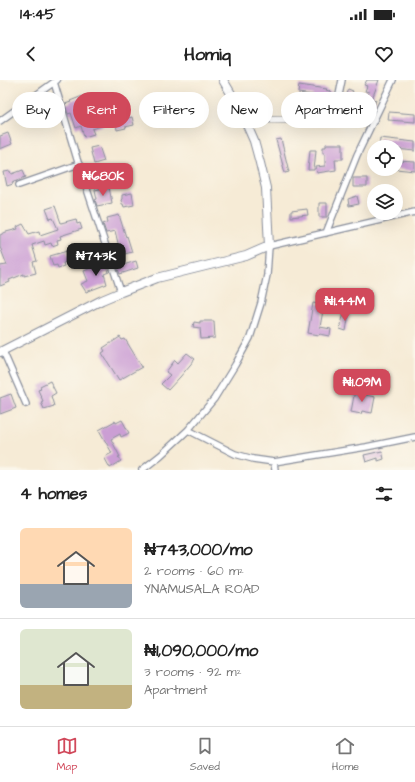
<!DOCTYPE html>
<meta charset="utf-8">
<style>
:root{--surface:#fff;--page:#f6f6f6;--text:#222;--muted:#767676;--line:#e0e0e0;--accent:#d1495b}
body{margin:0;font-family:"Architects Daughter",sans-serif;background:var(--page);color:var(--text);height:100vh;display:flex;flex-direction:column;font-size:15px;white-space:nowrap}
*{box-sizing:border-box;margin:0}
p{font-size:13px;color:var(--muted)}
.icon{flex:none;width:22px;height:22px;fill:none;stroke:currentColor;stroke-width:2;stroke-linecap:round;stroke-linejoin:round}
.map{position:relative;height:390px;overflow:hidden}
.panel{display:flex;flex-direction:column;background:var(--surface);flex:1}
.panel>*{flex:none}
.top-card{position:absolute;left:12px;top:12px;width:391px;height:36px;display:flex;gap:8px}
.controls{position:absolute;left:367px;top:60px;display:grid;gap:8px}
.controls a{display:grid;place-items:center;width:36px;height:36px;border-radius:50%;background:var(--surface);box-shadow:0 4px 16px #0002;font-size:20px}
.price{position:absolute;translate:-50% -34px;padding:0 9px;border-radius:8px;background:var(--accent);color:#fff;font-size:13px;line-height:26px;filter:drop-shadow(0 1px 2px #0008)}
.price::after{content:'';position:absolute;left:50%;top:24px;width:12px;height:9px;margin-left:-6px;background:inherit;clip-path:polygon(0 0,100% 0,50% 100%)}
.price.active{background:#222;color:#fff}
ul{padding:0;list-style:none}
li{display:flex;align-items:center;gap:12px;height:100px;padding:0 20px}
li+li{border-top:1px solid var(--line)}
li span{display:grid;place-items:center;flex:none;width:112px;height:80px;border-radius:6px;color:#555}
li>.icon{margin-inline-start:auto}
span .icon{width:48px;height:48px;fill:#fffc;stroke-width:1}
li b{font-size:17px}
h2{display:flex;justify-content:space-between;align-items:center;height:48px;padding:0 20px;font-size:17px}
.tag{padding:0 14px;border-radius:18px;background:var(--surface);box-shadow:0 4px 16px #0002;font-size:14px;line-height:36px}
.tag.active{background:var(--accent);color:#fff}
.status{display:flex;justify-content:space-between;align-items:center;height:28px;padding:0 20px;background:var(--surface);direction:ltr}
.status svg{height:11px;fill:currentColor}
header{display:flex;justify-content:space-between;align-items:center;height:52px;padding:0 20px;background:var(--surface);font-size:18px;font-weight:700}
.menu{display:flex;justify-content:space-around;align-items:center;height:56px;border-top:1px solid var(--line);background:var(--surface);font-size:11px;color:var(--muted)}
.menu a{display:grid;justify-items:center;gap:2px}
.menu .active{color:var(--accent)}
.map>svg:first-child{display:block}
.building{fill:#cb9ed4}
.lines{fill:none;stroke-linecap:round;stroke-linejoin:round}
.minor-casing{stroke:#888d9a;stroke-width:8}
.secondary-casing{stroke:#888d9a;stroke-width:10}
.minor{stroke:#fff;stroke-width:5.5}
.secondary{stroke:#fff;stroke-width:8}
</style>
<div class="status"><b>14:45</b><svg viewBox="0 0 49 12"><path d="M0 12V9h3v3zM5 12V6h3v6zM10 12V3h3v9zM15 12V0h3v12zM26 1h20v11H26zM47 4h2v5h-2z"/></svg></div>
<header><svg class="icon" aria-label="back" viewBox="0 0 24 24"><path d="M15 5l-7 7 7 7"/></svg>Homiq<svg class="icon" aria-label="heart" viewBox="0 0 24 24"><path d="M12 20l-8-8c-3-5 5-10 8-4 3-6 11-1 8 4z"/></svg></header>
<div class="map">
<svg width="415" height="390" viewBox="0 0 415 390">
<rect width="100%" height="100%" fill="#fbf7ec"/>
<filter id="ink" filterUnits="userSpaceOnUse"><feTurbulence type="fractalNoise" baseFrequency=".025" numOctaves="2"/><feDisplacementMap in="SourceGraphic" scale="8" xChannelSelector="R" yChannelSelector="G"/><feConvolveMatrix kernelMatrix="1 2 1 2 8 2 1 2 1" color-interpolation-filters="sRGB"/></filter>
<filter id="wash" filterUnits="userSpaceOnUse"><feTurbulence type="fractalNoise" baseFrequency=".012" numOctaves="4" result="noise"/><feDisplacementMap in="SourceGraphic" scale="16" xChannelSelector="R" yChannelSelector="G"/><feGaussianBlur stdDeviation="0.9" result="paint"/><feColorMatrix in="noise" values="0 0 0 0 0 0 0 0 0 0 0 0 0 0 0 0 0 1.4 0 .05"/><feComposite in="paint" operator="in"/></filter>
<g filter="url(#wash)">
<rect width="100%" height="100%" fill="#f6ebd6"/>
<g id="blocks">
<path class="building" d="M367 0H379L372 19 376 20 372 31 363 28 369 12 365 11 367 6 364 5Z
M299 5 327 9 326 10 332 12 328 23 312 17 313 15 298 13Z
M348 9 353 11 352 13 357 15 353 24H352L350 27 342 24Z
M85 15 89 24 87 25 90 35 102 32V34L105 33 108 44 92 49 94 54 84 57 81 46 76 48 71 33 68 34 65 24 71 22 70 21Z
M124 19 128 38 132 37 134 45 125 47 126 48 117 50 116 44H118L115 31 121 30 119 20Z
M29 26 32 33 36 41 32 44 24 29Z
M389 32 415 34V42L388 40Z
M8 53 12 64 0 69V56Z
M380 58 415 62V71L396 69V67H379Z
M281 59 289 92 285 93 276 60Z
M326 64H343V79H335L336 90 317 93 316 87 325 86V73H323V67H326Z
M99 66 104 81 94 84 90 68Z
M310 70H316L314 90H308Z
M396 81 415 82V91L396 89Z
M23 90 26 97 12 102 13 104 7 106 4 92 11 91 12 94Z
M353 98H367V107H353Z
M109 107 112 123 97 126 95 120 97 119 95 110Z
M132 113 134 125 124 127 123 124H122L121 120 122 119V115Z
M357 116 359 124 349 126 348 119Z
M319 123H327V137H319Z
M55 126 61 143 76 139 77 144 80 143 82 149 60 156 61 159 57 160 58 164 52 166 51 163 45 165 44 161 32 165 37 181 33 182 36 193 24 196V194L9 200 10 202 0 206V186L7 185 0 167V155L6 152 18 149 17 147 23 144 29 154 39 151 40 155 58 149 53 138 50 139 46 129Z
M307 129 308 135 291 137V131Z
M119 135 126 157 127 156 132 172 121 175 115 151 106 153 103 144 108 142 107 138Z
M88 168 91 178 79 182 77 179 63 183 64 186 58 188 57 185 53 186 50 176 67 171 68 175Z
M136 181 138 188 120 194 117 187Z
M105 182 109 192 104 194 107 204 86 212 81 204 88 201 84 191Z
M313 223 324 225 320 247 331 249 330 256 320 254 319 255 308 253Z
M344 232 349 233 346 251 340 249Z
M200 241H214L215 258 201 259 200 248 193 247 194 242 200 243Z
M120 257 122 260 125 259 142 287 119 300 102 273 105 271 103 268Z
M187 273 195 279 180 297 168 310 161 304 170 295 166 292 175 280 178 283Z
M50 301 56 313 51 316 54 326 44 329 41 322 43 321 38 310 41 309 40 306Z
M355 310 366 312 365 315 375 317 372 333 362 331 361 334 351 332Z
M11 314 16 328 0 334V318Z
M122 340 129 353 121 357 120 354 111 359 120 377H118L121 381 110 388 104 377 112 373 99 350 115 341 116 343Z
M382 371 384 379 378 381V378L366 382 364 375Z"/>
</g>
</g>
<g filter="url(#ink)">
<use href="#blocks" fill-opacity="0" stroke="#888d9a" stroke-width="1"/>
<g class="lines">
<defs>
<path id="minor" d="M54 2 77 79 121 212
M244 39 374 41
M334 40 342 0
M0 41 57 0
M19 105 79 84
M326 153 357 75 393 0
M3 271 26 324
M188 350 235 374 253 379 274 382 366 367 415 357
M274 382 275 390
M142 390 161 375 188 350 214 319 235 285 250 258 261 223 267 195 269 166 415 132"/>
<path id="secondary" d="M0 272 102 220 121 212 157 198 246 176 269 166 266 108 260 83 254 61 239 27 223 0"/>
</defs>
<use href="#minor" class="minor-casing"/>
<use href="#secondary" class="secondary-casing"/>
<use href="#minor" class="minor"/>
<use href="#secondary" class="secondary"/>
</g>
</g>
</svg>
<div class="controls">
<a><svg class="icon" aria-label="locate" viewBox="0 0 24 24"><circle cx="12" cy="12" r="6"/><path d="M12 2v4M12 18v4M2 12h4M18 12h4"/></svg></a>
<a><svg class="icon" aria-label="layers" viewBox="0 0 24 24"><path d="M12 4l9 5-9 5-9-5zM3 14l9 5 9-5"/></svg></a>
</div>
<b class="price" style="left:103px;top:117px">₦680K</b>
<b class="price active" style="left:96px;top:197px">₦743K</b>
<b class="price" style="left:345px;top:242px">₦1.44M</b>
<b class="price" style="left:362px;top:323px">₦1.09M</b>
<div class="top-card">
<a class="tag">Buy</a>
<a class="tag active">Rent</a>
<a class="tag">Filters</a>
<a class="tag">New</a>
<a class="tag">Apartment</a>
</div>
</div>
<section class="panel">
<h2>4 homes<svg class="icon" aria-label="filters" viewBox="0 0 24 24"><path d="M4 7h16M4 17h16"/><circle cx="9" cy="7" r="2"/><circle cx="15" cy="17" r="2"/></svg></h2>
<ul>
<li><span style="background:linear-gradient(#ffd9b3 70%,#9aa5b1 0)"><svg class="icon" aria-label="home" viewBox="0 0 24 24"><path d="M3 11l9-7 9 7M6 9v11h12V9"/></svg></span><div><b>₦743,000/mo</b><p>2 rooms · 60 m²</p><p>YNAMUSALA ROAD</p></div></li>
<li><span style="background:linear-gradient(#dfe7d0 70%,#c2b280 0)"><svg class="icon" aria-label="home" viewBox="0 0 24 24"><path d="M3 11l9-7 9 7M6 9v11h12V9"/></svg></span><div><b>₦1,090,000/mo</b><p>3 rooms · 92 m²</p><p>Apartment</p></div></li>
</ul>
</section>
<nav class="menu">
<a class="active"><svg class="icon" aria-label="map" viewBox="0 0 24 24"><path d="M3 6l6-2 6 2 6-2v14l-6 2-6-2-6 2zM9 4v14M15 6v14"/></svg>Map</a>
<a><svg class="icon" aria-label="saved" viewBox="0 0 24 24"><path d="M7 4h10v16l-5-4-5 4z"/></svg>Saved</a>
<a><svg class="icon" aria-label="home" viewBox="0 0 24 24"><path d="M3 11l9-7 9 7M6 9v11h12V9"/></svg>Home</a>
</nav>
